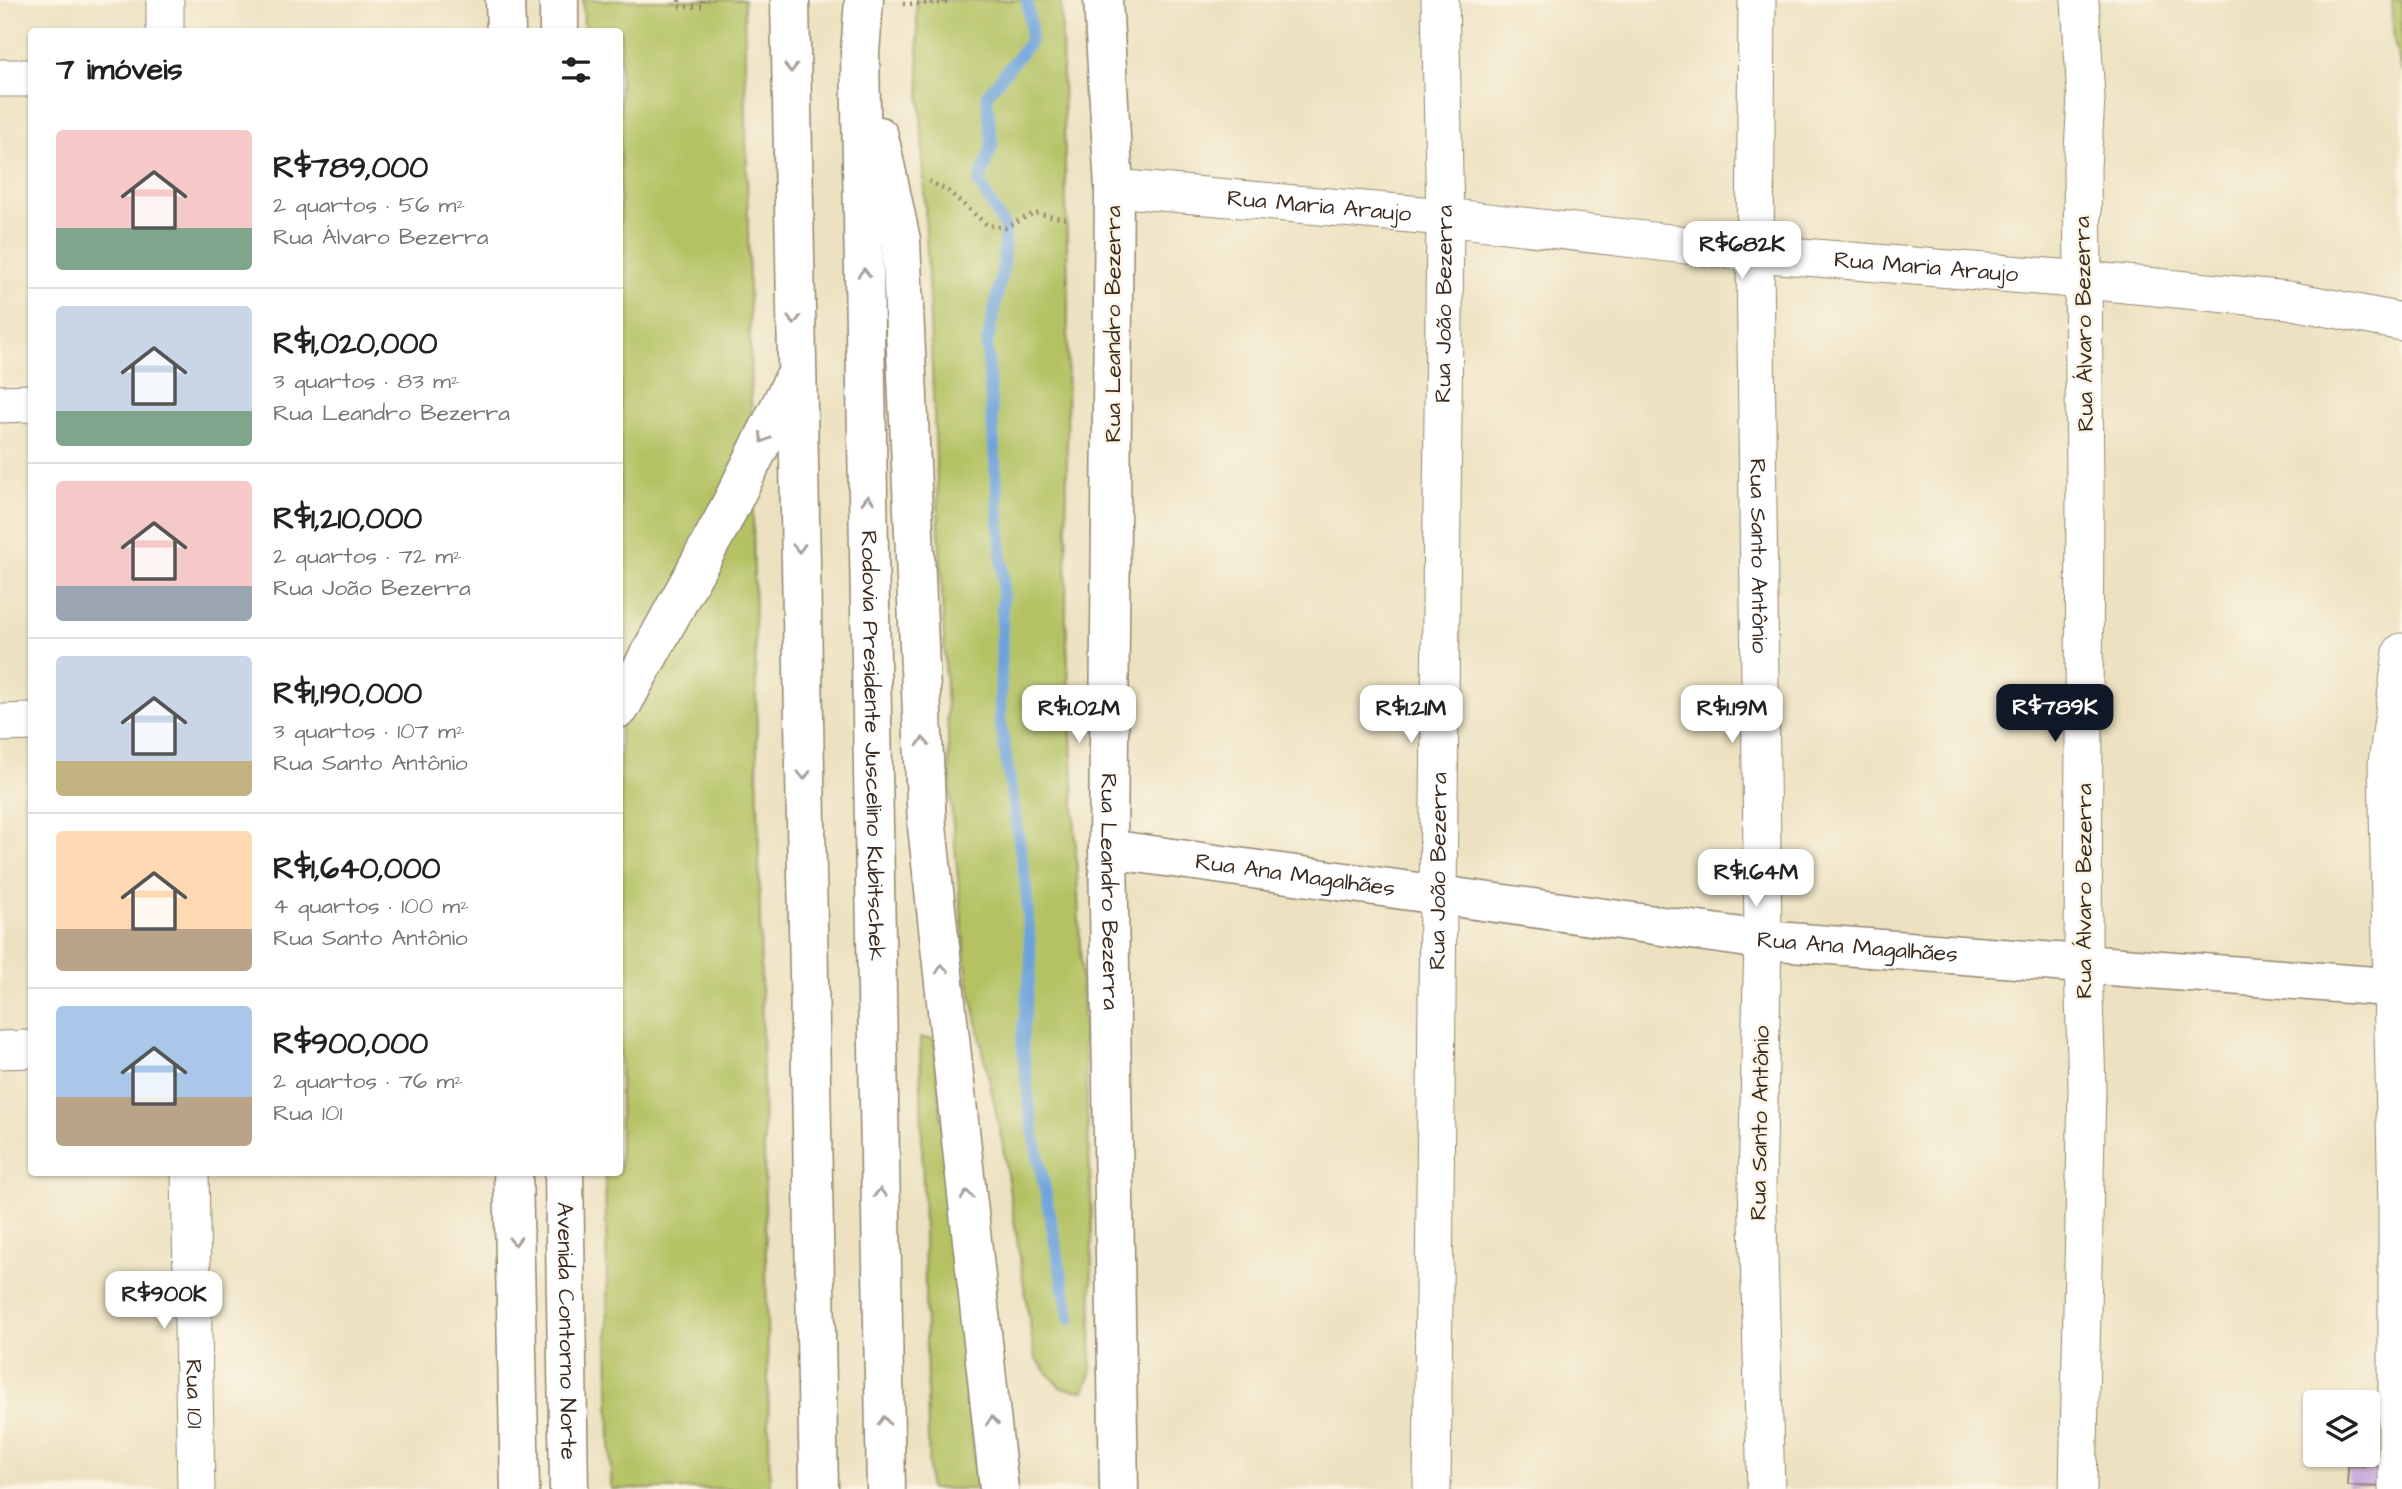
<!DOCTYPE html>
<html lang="pt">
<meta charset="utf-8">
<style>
:root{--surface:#fff;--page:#f6f6f6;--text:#202124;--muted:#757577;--line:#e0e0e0;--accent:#111827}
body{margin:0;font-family:"Architects Daughter",sans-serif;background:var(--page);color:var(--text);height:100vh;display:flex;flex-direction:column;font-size:26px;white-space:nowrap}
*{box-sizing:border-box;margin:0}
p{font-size:23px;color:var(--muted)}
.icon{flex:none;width:38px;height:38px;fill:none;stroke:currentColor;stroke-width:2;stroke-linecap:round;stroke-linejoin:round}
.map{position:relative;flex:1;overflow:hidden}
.drawer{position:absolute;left:28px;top:28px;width:595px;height:1148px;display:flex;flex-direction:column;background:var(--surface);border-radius:7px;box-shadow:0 2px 5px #0004}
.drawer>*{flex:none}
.tools{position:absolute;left:2303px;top:1390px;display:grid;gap:14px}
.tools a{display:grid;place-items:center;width:77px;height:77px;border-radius:7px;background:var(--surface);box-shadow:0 2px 5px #0004;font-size:35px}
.price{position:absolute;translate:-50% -60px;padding:0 16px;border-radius:14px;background:#fff;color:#222;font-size:23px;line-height:46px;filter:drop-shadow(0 2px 4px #0008)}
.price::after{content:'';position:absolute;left:50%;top:42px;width:21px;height:16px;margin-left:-10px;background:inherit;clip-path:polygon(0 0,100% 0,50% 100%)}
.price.on{background:var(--accent);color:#fff}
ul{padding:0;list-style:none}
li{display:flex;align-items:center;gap:21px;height:175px;padding:0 28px}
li+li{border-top:2px solid var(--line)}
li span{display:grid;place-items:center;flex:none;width:196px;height:140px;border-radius:7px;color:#555}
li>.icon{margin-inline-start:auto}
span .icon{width:84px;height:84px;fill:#fffc;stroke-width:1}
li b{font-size:30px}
h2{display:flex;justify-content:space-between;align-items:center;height:84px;padding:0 28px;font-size:30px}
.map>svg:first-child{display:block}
.green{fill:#b4c264;stroke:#787641;stroke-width:2}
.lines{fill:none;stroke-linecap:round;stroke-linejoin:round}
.stream{stroke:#6da3db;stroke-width:12}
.building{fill:#caabdb}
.minor-casing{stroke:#948670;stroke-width:39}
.tertiary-casing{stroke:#948670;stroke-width:41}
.primary-casing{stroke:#948670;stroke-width:41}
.trunk-casing{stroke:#948670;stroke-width:41}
.path{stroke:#948670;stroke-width:4.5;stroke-dasharray:2 5;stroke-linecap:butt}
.minor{stroke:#fff;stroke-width:37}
.tertiary{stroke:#fff;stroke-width:38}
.primary{stroke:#fff;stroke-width:38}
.trunk{stroke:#fff;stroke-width:38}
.oneway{stroke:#a79f9a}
.labels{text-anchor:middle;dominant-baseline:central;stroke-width:5;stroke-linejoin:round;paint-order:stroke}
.street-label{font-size:23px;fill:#3b2a1e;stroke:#fcf5e5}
</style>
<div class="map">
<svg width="2402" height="1489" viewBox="0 0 2402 1489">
<rect width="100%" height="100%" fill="#fcf5e5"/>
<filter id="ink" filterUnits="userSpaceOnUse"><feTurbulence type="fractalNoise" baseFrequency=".0143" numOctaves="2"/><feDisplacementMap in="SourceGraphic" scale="14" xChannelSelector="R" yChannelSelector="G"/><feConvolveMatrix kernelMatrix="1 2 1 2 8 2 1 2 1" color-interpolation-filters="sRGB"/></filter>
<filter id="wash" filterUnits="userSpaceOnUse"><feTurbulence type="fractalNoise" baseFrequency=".00686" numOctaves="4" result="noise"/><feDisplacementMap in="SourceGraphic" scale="28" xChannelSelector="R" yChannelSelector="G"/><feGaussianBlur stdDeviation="1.57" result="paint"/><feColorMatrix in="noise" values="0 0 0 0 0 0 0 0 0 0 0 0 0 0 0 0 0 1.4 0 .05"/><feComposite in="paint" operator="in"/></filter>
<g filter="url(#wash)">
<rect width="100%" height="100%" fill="#ece2c1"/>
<path class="green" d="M583 0H744L770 1489H611L605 1173 620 1172V32L584 31Z
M916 0H1061L1068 285 1066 618 1092 1220 1091 1374 1084 1391 1061 1388 1035 1358 1002 1141 967 975 951 804Z
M2391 0H2402V71L2394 41Z
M920 1038 934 1039 977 1489H929Z"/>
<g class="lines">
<path class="stream" d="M1027 0 1031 30 1029 43 987 95 992 146 979 183 1005 228 1003 267 987 344 1003 577 1000 719 1026 886 1031 963 1022 1040 1030 1113 1070 1319"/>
</g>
<g id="blocks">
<path class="building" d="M2348 1466H2388L2387 1487 2347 1486Z"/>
</g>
</g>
<g filter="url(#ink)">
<use href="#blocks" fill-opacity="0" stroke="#948670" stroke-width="2"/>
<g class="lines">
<defs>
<g id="minor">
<path id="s1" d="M1757 0 1755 253 1763 940 1757 1187 1766 1489"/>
<path d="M165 32V0"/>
<path d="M0 78H32"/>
<path id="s2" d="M1114 188 1445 217 1755 253 2085 280 2288 300 2402 322"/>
<path d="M0 404 32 403"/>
<path d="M0 723 32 722"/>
<path d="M0 1050 32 1049"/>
<path id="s3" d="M190 1172 196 1489"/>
<path id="s4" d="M1432 1489 1445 217 1440 0"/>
<path d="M2078 1489 2087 1087 2083 966 2085 485 2082 168 2086 98 2080 0"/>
<path d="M2397 1489V1207L2387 764 2402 652"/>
</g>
<g id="tertiary">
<path d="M505 0 506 32"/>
<path d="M559 0V32"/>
<path id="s5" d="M1103 0 1114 188 1108 849 1119 1489"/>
<path id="s6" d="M1108 849 1763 940 2402 988"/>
</g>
<g id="primary">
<path d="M513 1172 520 1489"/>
<path id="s7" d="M564 1172 569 1489"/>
</g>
<g id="trunk">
<path d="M790 0 819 1489"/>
<path id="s8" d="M864 0 860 53 886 1489"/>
<path d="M879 136 901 240 927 826 999 1489"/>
<path d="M620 708 722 522 792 382"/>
</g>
</defs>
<use href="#minor" class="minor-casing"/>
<use href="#tertiary" class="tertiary-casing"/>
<use href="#primary" class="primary-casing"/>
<use href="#trunk" class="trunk-casing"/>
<path class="path" d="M679 0V7L703 6 702 0
M903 4 945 3V0
M929 181 948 191 987 225 1005 228 1034 213 1066 219"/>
<use href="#minor" class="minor"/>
<use href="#tertiary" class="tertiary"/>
<use href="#primary" class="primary"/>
<use href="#trunk" class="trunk"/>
</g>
<defs><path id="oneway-chevron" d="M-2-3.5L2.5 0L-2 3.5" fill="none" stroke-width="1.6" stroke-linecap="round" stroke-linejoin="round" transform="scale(1.75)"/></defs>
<g class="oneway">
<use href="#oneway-chevron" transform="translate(791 68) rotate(89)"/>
<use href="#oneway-chevron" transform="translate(864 273) rotate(-91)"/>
<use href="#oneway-chevron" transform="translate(794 320) rotate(89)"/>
<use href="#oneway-chevron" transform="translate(764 438) rotate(117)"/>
<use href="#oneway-chevron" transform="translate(868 500) rotate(-91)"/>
<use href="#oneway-chevron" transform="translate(799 548) rotate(89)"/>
<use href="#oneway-chevron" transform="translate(923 742) rotate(-93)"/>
<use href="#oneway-chevron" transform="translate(804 775) rotate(89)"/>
<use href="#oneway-chevron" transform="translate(942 969) rotate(-96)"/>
<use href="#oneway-chevron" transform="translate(880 1193) rotate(-91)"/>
<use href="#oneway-chevron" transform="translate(967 1195) rotate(-96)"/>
<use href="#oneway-chevron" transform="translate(515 1241) rotate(89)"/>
<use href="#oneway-chevron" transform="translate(884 1421) rotate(-91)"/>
<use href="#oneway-chevron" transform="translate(992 1421) rotate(-96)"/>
</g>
</g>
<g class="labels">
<g class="street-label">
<text stroke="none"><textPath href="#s2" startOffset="206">Rua Maria Araujo</textPath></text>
<text stroke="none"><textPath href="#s2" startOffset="816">Rua Maria Araujo</textPath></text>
<text stroke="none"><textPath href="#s4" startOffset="1185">Rua João Bezerra</textPath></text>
<text transform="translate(1113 324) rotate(-90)">Rua Leandro Bezerra</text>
<text transform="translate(2084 324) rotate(-91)">Rua Álvaro Bezerra</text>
<text stroke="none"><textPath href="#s1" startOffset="556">Rua Santo Antônio</textPath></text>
<text stroke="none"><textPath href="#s8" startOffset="746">Rodovia Presidente Juscelino Kubitschek</textPath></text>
<text stroke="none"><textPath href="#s4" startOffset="618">Rua João Bezerra</textPath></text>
<text stroke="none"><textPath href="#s6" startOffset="189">Rua Ana Magalhães</textPath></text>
<text stroke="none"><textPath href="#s5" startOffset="892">Rua Leandro Bezerra</textPath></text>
<text transform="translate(2084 891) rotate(-90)">Rua Álvaro Bezerra</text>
<text stroke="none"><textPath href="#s6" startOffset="756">Rua Ana Magalhães</textPath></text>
<text transform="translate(1760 1123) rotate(-89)">Rua Santo Antônio</text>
<text stroke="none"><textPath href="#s7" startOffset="159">Avenida Contorno Norte</textPath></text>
<text stroke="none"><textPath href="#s3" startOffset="222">Rua 101</textPath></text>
</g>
</g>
</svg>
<div class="tools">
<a><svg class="icon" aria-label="layers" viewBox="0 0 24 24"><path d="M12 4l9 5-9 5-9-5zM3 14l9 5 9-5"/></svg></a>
</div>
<b class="price" style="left:1742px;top:281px">R$682K</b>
<b class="price on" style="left:2055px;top:744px">R$789K</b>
<b class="price" style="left:1079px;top:745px">R$1.02M</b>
<b class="price" style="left:1411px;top:745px">R$1.21M</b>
<b class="price" style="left:1732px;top:745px">R$1.19M</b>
<b class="price" style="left:1756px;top:909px">R$1.64M</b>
<b class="price" style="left:164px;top:1331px">R$900K</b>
<section class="drawer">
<h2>7 imóveis<svg class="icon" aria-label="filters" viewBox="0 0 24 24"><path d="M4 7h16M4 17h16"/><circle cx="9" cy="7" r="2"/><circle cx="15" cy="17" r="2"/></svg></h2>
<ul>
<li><span style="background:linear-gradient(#f6c9c9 70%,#7fa58c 0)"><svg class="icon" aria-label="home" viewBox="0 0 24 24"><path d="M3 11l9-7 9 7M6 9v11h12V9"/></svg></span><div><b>R$789,000</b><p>2 quartos · 56 m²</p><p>Rua Álvaro Bezerra</p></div></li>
<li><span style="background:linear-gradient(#c9d6e8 75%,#7fa58c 0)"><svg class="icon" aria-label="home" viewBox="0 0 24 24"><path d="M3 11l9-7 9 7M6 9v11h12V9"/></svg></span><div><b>R$1,020,000</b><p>3 quartos · 83 m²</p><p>Rua Leandro Bezerra</p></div></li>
<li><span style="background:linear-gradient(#f6c9c9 75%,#9aa5b1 0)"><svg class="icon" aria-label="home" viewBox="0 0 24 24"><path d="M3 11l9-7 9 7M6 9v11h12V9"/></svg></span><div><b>R$1,210,000</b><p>2 quartos · 72 m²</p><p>Rua João Bezerra</p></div></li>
<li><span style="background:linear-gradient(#c9d6e8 75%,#c2b280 0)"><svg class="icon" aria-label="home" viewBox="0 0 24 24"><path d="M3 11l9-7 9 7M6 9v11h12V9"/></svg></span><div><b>R$1,190,000</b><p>3 quartos · 107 m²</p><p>Rua Santo Antônio</p></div></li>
<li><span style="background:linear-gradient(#ffd9b3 70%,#b9a48a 0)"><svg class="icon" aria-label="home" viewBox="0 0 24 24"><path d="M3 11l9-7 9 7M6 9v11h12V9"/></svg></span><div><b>R$1,640,000</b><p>4 quartos · 100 m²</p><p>Rua Santo Antônio</p></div></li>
<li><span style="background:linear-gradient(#a9c7e8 65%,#b9a48a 0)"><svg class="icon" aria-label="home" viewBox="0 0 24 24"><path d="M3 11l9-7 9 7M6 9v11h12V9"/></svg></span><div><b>R$900,000</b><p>2 quartos · 76 m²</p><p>Rua 101</p></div></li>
</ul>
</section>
</div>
